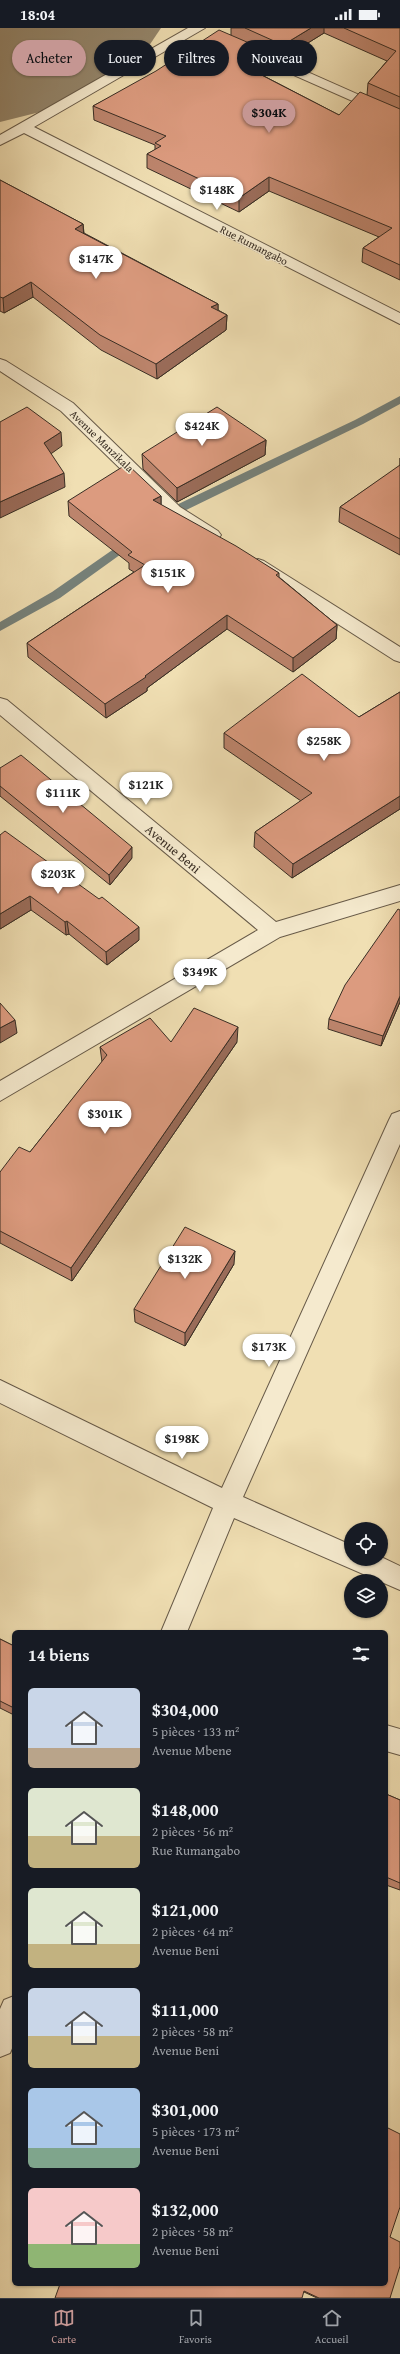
<!DOCTYPE html>
<html lang="fr">
<meta charset="utf-8">
<style>
:root{--surface:#171b24;--page:#20242c;--text:#f1f3f6;--muted:#9ea1a6;--line:#363941;--accent:#c59692}
body{margin:0;font-family:"Gentium Book Plus",serif;background:var(--page);color:var(--text);height:100vh;display:flex;flex-direction:column;font-size:15px;white-space:nowrap}
*{box-sizing:border-box;margin:0}
p{font-size:13px;color:var(--muted)}
.icon{flex:none;width:22px;height:22px;fill:none;stroke:currentColor;stroke-width:2;stroke-linecap:round;stroke-linejoin:round}
.map{position:relative;flex:1;overflow:hidden}
.details{position:absolute;left:12px;top:1602px;width:376px;height:656px;display:flex;flex-direction:column;background:var(--surface);border-radius:6px;box-shadow:0 1px 3px #0004}
.details>*{flex:none}
.hud{position:absolute;left:12px;top:12px;width:376px;height:36px;display:flex;gap:8px}
.controls{position:absolute;left:344px;top:1494px;display:grid;gap:8px}
.controls a{display:grid;place-items:center;width:44px;height:44px;border-radius:50%;background:var(--surface);box-shadow:0 1px 3px #0004;font-size:20px}
.price{position:absolute;translate:-50% -34px;padding:0 9px;border-radius:14px;background:#fff;color:#222;font-size:13px;line-height:26px;filter:drop-shadow(0 1px 2px #0008)}
.price::after{content:'';position:absolute;left:50%;top:24px;width:12px;height:9px;margin-left:-6px;background:inherit;clip-path:polygon(0 0,100% 0,50% 100%)}
.price.on{background:var(--accent);color:#111}
ul{padding:0;list-style:none}
li{display:flex;align-items:center;gap:12px;height:100px;padding:0 16px}
li span{display:grid;place-items:center;flex:none;width:112px;height:80px;border-radius:6px;color:#555}
li>.icon{margin-inline-start:auto}
span .icon{width:48px;height:48px;fill:#fffc;stroke-width:1}
li b{font-size:17px}
h2{display:flex;justify-content:space-between;align-items:center;height:48px;padding:0 16px;font-size:17px}
.chip{padding:0 14px;border-radius:18px;background:var(--surface);box-shadow:0 1px 3px #0004;font-size:14px;line-height:36px}
.chip.on{background:var(--accent);color:#111}
.status{display:flex;justify-content:space-between;align-items:center;height:28px;padding:0 20px;background:var(--surface);direction:ltr}
.status svg{height:11px;fill:currentColor}
.tabs{display:flex;justify-content:space-around;align-items:center;height:56px;border-top:1px solid var(--line);background:var(--surface);font-size:11px;color:var(--muted)}
.tabs a{display:grid;justify-items:center;gap:2px}
.tabs .on{color:var(--accent)}
.map>svg:first-child{display:block}
.lines{fill:none;stroke-linecap:round;stroke-linejoin:round}
.stream{fill:#76827c;fill-rule:evenodd}
.runway{fill:#94866c;fill-rule:evenodd}
.minor-casing{stroke:#675a48;stroke-width:2}
.minor{fill:#f5eace;fill-rule:evenodd}
.wall{fill:#bd856d;stroke:#392e24;fill-rule:evenodd}
.shaded-wall{fill:#9a6c59;stroke:#392e24}
.building{fill:#dc9b7f;stroke:#392e24}
.labels{text-anchor:middle;dominant-baseline:central;stroke-width:3;stroke-linejoin:round;paint-order:stroke}
.far-street-label{font-size:11px;fill:#392e24;stroke:#f5eace}
.street-label{font-size:13px;fill:#392e24;stroke:#f5eace}
</style>
<div class="status"><b>18:04</b><svg viewBox="0 0 49 12"><path d="M0 12V9h3v3zM5 12V6h3v6zM10 12V3h3v9zM15 12V0h3v12zM26 1h20v11H26zM47 4h2v5h-2z"/></svg></div>
<div class="map">
<svg width="400" height="2270" viewBox="0 0 400 2270">
<rect width="100%" height="100%" fill="#f0dfb3"/>
<filter id="stains"><feTurbulence type="fractalNoise" baseFrequency=".005" numOctaves="4"/><feColorMatrix values="0 0 0 0 .2 0 0 0 0 .09 0 0 0 0 .02 0 0 0 .5 -.17"/></filter>
<radialGradient id="worn" r=".72"><stop offset=".6" stop-color="#630" stop-opacity="0"/><stop offset="1" stop-color="#630" stop-opacity=".3"/></radialGradient>
<g class="lines">
<path class="stream" d="M400 368V376L363 396 178 486 168 493H160L158 490 170 480 355 392Z
M131 509 137 513 135 516 60 570 0 603V594L52 564Z"/>
<path class="runway" d="M0 0H161L132 43 72 76 0 94Z"/>
<defs>
<path id="minor" d="M188 0H205L34 99 400 285V296L24 105 0 117V107Z
M242 15 400 85V94L237 22 235 19 237 16Z
M0 331 6 333 73 375 180 479 218 503 221 507 218 511 212 513 206 511 168 487 61 383 0 343Z
M258 531 264 533 400 619V634L394 632 252 541 249 537 252 533Z
M0 670 7 672 276 894 400 857V873L280 909 0 1073V1053L258 902 0 687Z
M400 1083V1116L243 1469 351 1517V1531L381 1529 400 1538V1562L234 1490 187 1604H161L213 1480 0 1375V1352L222 1460 389 1092 392 1086Z
M386 1697 400 1701V1727L386 1723Z
M14 1968V2016L10 2025 0 2029V1981L4 1972Z"/>
</defs>
<use href="#minor" class="minor-casing"/>
<use href="#minor" class="minor"/>
</g>
<path class="wall" d="M231 0H400V252L362 234 363 220 379 209 269 163 239 184 147 140V126L155 122V117L94 92 93 78 231 7ZM324 5 387 33 368 55 367 67 339 87 258 45 270 38V25L282 31Z
M0 152 83 196 84 205 218 276V282L227 287 226 302 157 351 101 322 33 269 4 285 0 283Z
M266 412 265 427 177 474 143 441 142 426Z
M400 430V527L339 494 340 479 400 438Z
M161 468V477L279 545V549L337 597 336 611 293 644 227 601 147 660V663L106 690 28 629 27 615 134 544 129 541V535L69 488 68 473Z
M400 664V781L292 850 254 819 255 804 301 773 224 720V705L359 689Z
M0 740 132 830 110 857 0 768Z
M0 807 139 912 107 937 69 906 66 907 31 882 0 901Z
M400 882V974L381 1018 328 1001 329 991Z
M171 1014H237L72 1253 0 1215V1144L30 1124 102 1034 100 1019Z
M234 1236 185 1318 135 1294 134 1281Z
M0 1611 14 1618V1687L0 1680Z
M386 1766 400 1772V1862L386 1857Z
M390 2209V2270H317L304 2264 55 2270Z"/>
<path class="shaded-wall" d="M311 0H324V5L282 31 283 17Z
M270 24V38L246 52V39Z
M269 149V163L239 184V170Z
M83 196 84 211 75 201Z
M31 254 33 269 4 285 3 270Z
M218 276V291L211 279Z
M227 287 226 302 157 351 156 336Z
M61 404 62 418 45 430 44 415Z
M266 412 265 427 177 474V460Z
M64 445 65 459 0 490V474Z
M161 468V482L153 472Z
M227 587V601L147 660V663L106 690 105 676Z
M337 597 336 611 293 644V630Z
M400 768V781L292 850 293 836Z
M132 819V830L110 857 109 847Z
M30 868 31 882 0 901V886Z
M67 893 69 906 66 907 65 894Z
M139 899V912L107 937 106 924Z
M400 968V974L381 1018 383 1008Z
M15 992 17 1005 0 1015V1000Z
M238 999 237 1014 72 1253 71 1240Z
M235 1223 234 1236 185 1318V1305Z"/>
<path class="building" d="M245 0H311L283 17Z
M344 0H400V69L368 55 396 23Z
M219 2 270 24 246 39 339 87 360 64 400 81V237L363 220 392 200 269 149 239 170 147 126 161 118 155 115 166 108 93 78 156 43Z
M0 152 83 196 75 201 218 276 211 279 227 287 156 336 100 307 31 254 3 270 0 269Z
M27 379 61 404 44 415 64 445 0 474V394Z
M217 379 266 412 177 460 142 426Z
M127 436 161 468 153 472 236 518 279 545 276 547 337 597 293 630 227 587 145 648 146 649 105 676 27 615 145 537 128 527 132 524 68 473Z
M400 437V511L340 479Z
M302 646 359 689 400 664V768L293 836 255 804 312 765 224 705Z
M21 727 132 819 109 847 0 758V740Z
M5 803 99 871 102 869 139 899 106 924 67 893 65 894 30 868 0 886V807Z
M398 881 400 882V968L383 1008 329 991 345 957Z
M0 975 15 992 0 1000Z
M194 980 238 999 71 1240 0 1203V1144L19 1119 30 1124 107 1027 100 1019 150 990 171 1014Z
M185 1199 235 1223 185 1305 134 1281Z
M0 1611 14 1618V1680L0 1673Z
M386 1766 400 1772V1855L386 1849Z
M386 2099 400 2106V2179L390 2209 400 2214V2238L390 2270H319L304 2263 302 2270H55L60 2256H386Z"/>
<g class="labels">
<g class="far-street-label">
<text transform="translate(254 217) rotate(27)">Rue Rumangabo</text>
<text transform="translate(102 413) rotate(44)">Avenue Manzikala</text>
</g>
<g class="street-label">
<text transform="translate(173 821) rotate(40)">Avenue Beni</text>
</g>
</g>
<rect width="100%" height="100%" filter="url(#stains)"/>
<rect width="100%" height="100%" fill="url(#worn)"/>
</svg>
<div class="controls">
<a><svg class="icon" aria-label="locate" viewBox="0 0 24 24"><circle cx="12" cy="12" r="6"/><path d="M12 2v4M12 18v4M2 12h4M18 12h4"/></svg></a>
<a><svg class="icon" aria-label="layers" viewBox="0 0 24 24"><path d="M12 4l9 5-9 5-9-5zM3 14l9 5 9-5"/></svg></a>
</div>
<b class="price on" style="left:269px;top:106px">$304K</b>
<b class="price" style="left:217px;top:183px">$148K</b>
<b class="price" style="left:96px;top:252px">$147K</b>
<b class="price" style="left:202px;top:419px">$424K</b>
<b class="price" style="left:168px;top:566px">$151K</b>
<b class="price" style="left:324px;top:734px">$258K</b>
<b class="price" style="left:146px;top:778px">$121K</b>
<b class="price" style="left:63px;top:786px">$111K</b>
<b class="price" style="left:58px;top:867px">$203K</b>
<b class="price" style="left:200px;top:965px">$349K</b>
<b class="price" style="left:105px;top:1107px">$301K</b>
<b class="price" style="left:185px;top:1252px">$132K</b>
<b class="price" style="left:269px;top:1340px">$173K</b>
<b class="price" style="left:182px;top:1432px">$198K</b>
<div class="hud">
<a class="chip on">Acheter</a>
<a class="chip">Louer</a>
<a class="chip">Filtres</a>
<a class="chip">Nouveau</a>
</div>
<section class="details">
<h2>14 biens<svg class="icon" aria-label="filters" viewBox="0 0 24 24"><path d="M4 7h16M4 17h16"/><circle cx="9" cy="7" r="2"/><circle cx="15" cy="17" r="2"/></svg></h2>
<ul>
<li><span style="background:linear-gradient(#c9d6e8 75%,#b9a48a 0)"><svg class="icon" aria-label="home" viewBox="0 0 24 24"><path d="M3 11l9-7 9 7M6 9v11h12V9"/></svg></span><div><b>$304,000</b><p>5 pièces · 133 m²</p><p>Avenue Mbene</p></div></li>
<li><span style="background:linear-gradient(#dfe7d0 60%,#c2b280 0)"><svg class="icon" aria-label="home" viewBox="0 0 24 24"><path d="M3 11l9-7 9 7M6 9v11h12V9"/></svg></span><div><b>$148,000</b><p>2 pièces · 56 m²</p><p>Rue Rumangabo</p></div></li>
<li><span style="background:linear-gradient(#dfe7d0 70%,#c2b280 0)"><svg class="icon" aria-label="home" viewBox="0 0 24 24"><path d="M3 11l9-7 9 7M6 9v11h12V9"/></svg></span><div><b>$121,000</b><p>2 pièces · 64 m²</p><p>Avenue Beni</p></div></li>
<li><span style="background:linear-gradient(#c9d6e8 60%,#c2b280 0)"><svg class="icon" aria-label="home" viewBox="0 0 24 24"><path d="M3 11l9-7 9 7M6 9v11h12V9"/></svg></span><div><b>$111,000</b><p>2 pièces · 58 m²</p><p>Avenue Beni</p></div></li>
<li><span style="background:linear-gradient(#a9c7e8 75%,#7fa58c 0)"><svg class="icon" aria-label="home" viewBox="0 0 24 24"><path d="M3 11l9-7 9 7M6 9v11h12V9"/></svg></span><div><b>$301,000</b><p>5 pièces · 173 m²</p><p>Avenue Beni</p></div></li>
<li><span style="background:linear-gradient(#f6c9c9 70%,#8fb573 0)"><svg class="icon" aria-label="home" viewBox="0 0 24 24"><path d="M3 11l9-7 9 7M6 9v11h12V9"/></svg></span><div><b>$132,000</b><p>2 pièces · 58 m²</p><p>Avenue Beni</p></div></li>
</ul>
</section>
</div>
<nav class="tabs">
<a class="on"><svg class="icon" aria-label="map" viewBox="0 0 24 24"><path d="M3 6l6-2 6 2 6-2v14l-6 2-6-2-6 2zM9 4v14M15 6v14"/></svg>Carte</a>
<a><svg class="icon" aria-label="saved" viewBox="0 0 24 24"><path d="M7 4h10v16l-5-4-5 4z"/></svg>Favoris</a>
<a><svg class="icon" aria-label="home" viewBox="0 0 24 24"><path d="M3 11l9-7 9 7M6 9v11h12V9"/></svg>Accueil</a>
</nav>
